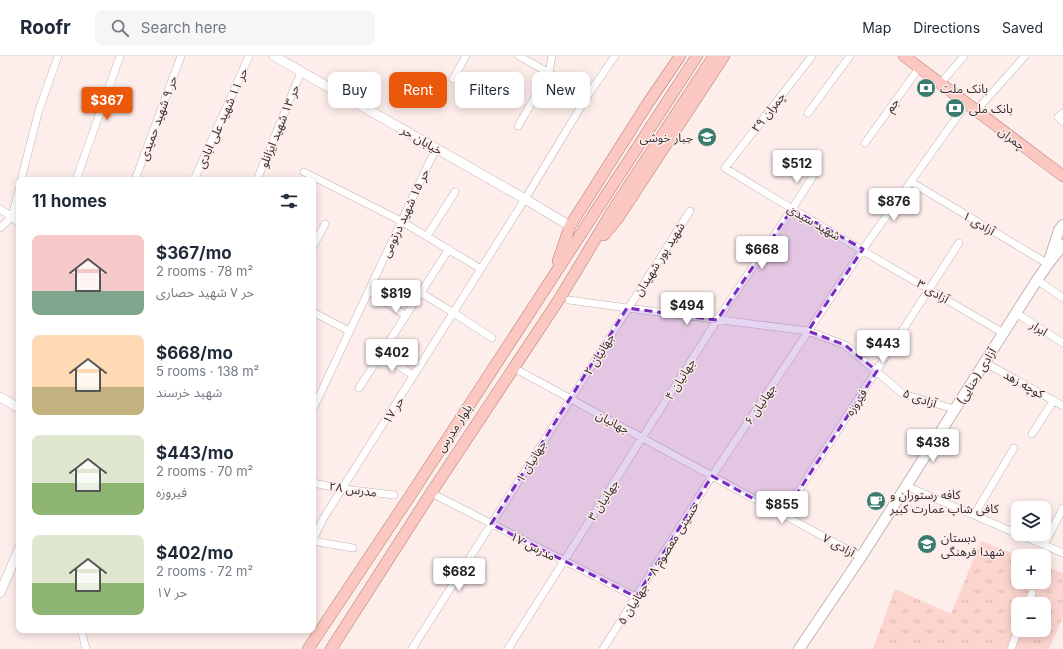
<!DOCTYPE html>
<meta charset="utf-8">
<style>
:root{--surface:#fff;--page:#f6f6f7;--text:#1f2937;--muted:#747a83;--line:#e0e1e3;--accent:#ea580c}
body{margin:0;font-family:Inter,"Noto Sans Arabic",sans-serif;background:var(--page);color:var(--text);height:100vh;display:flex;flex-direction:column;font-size:15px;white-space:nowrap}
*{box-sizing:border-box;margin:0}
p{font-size:13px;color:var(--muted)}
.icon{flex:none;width:22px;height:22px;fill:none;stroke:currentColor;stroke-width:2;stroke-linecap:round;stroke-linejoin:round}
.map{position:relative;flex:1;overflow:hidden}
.side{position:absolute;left:16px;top:121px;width:300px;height:456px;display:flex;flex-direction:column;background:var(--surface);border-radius:8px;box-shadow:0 2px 10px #0003}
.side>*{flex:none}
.top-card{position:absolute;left:328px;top:16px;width:380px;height:36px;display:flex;gap:8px}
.fabs{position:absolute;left:1011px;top:445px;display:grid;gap:8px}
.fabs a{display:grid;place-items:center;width:40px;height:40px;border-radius:8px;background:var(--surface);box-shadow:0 2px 10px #0003;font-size:20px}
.price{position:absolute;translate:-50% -34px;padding:0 9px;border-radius:4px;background:#fff;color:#222;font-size:13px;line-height:26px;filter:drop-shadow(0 1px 2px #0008)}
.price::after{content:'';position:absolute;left:50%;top:24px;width:12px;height:9px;margin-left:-6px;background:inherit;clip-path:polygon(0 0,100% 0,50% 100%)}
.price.selected{background:var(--accent);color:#fff}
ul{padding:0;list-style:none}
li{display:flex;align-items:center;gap:12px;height:100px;padding:0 16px}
li span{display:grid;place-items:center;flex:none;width:112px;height:80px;border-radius:8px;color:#555}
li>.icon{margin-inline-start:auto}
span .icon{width:48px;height:48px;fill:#fffc;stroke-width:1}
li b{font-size:17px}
h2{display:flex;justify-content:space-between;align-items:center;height:48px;padding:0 16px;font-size:17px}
.chip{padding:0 14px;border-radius:8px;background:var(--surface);box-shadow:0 2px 10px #0003;font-size:14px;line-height:36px}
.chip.selected{background:var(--accent);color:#fff}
header{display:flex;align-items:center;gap:24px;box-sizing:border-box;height:56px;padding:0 20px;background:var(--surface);border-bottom:1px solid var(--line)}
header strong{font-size:19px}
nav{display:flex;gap:22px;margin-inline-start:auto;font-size:14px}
.search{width:280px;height:36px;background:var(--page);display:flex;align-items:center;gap:10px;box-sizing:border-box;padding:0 14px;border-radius:8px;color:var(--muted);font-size:15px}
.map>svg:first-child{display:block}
.park{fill:url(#park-tufts);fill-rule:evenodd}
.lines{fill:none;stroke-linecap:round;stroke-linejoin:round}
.minor-casing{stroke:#c3b4b2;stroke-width:8}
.tertiary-casing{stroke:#c3b4b2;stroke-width:10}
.secondary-casing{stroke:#c3b4b2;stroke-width:12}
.primary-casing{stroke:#b47a72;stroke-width:12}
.minor{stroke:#fff;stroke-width:7}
.tertiary{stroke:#fff;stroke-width:9}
.secondary{stroke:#fff;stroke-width:10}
.primary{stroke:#fbc8c1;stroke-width:11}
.marked{fill:#7b2cbf;fill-opacity:0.2;stroke:#7b2cbf;stroke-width:3;stroke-dasharray:8 5;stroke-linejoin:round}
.labels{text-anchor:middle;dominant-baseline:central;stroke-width:3;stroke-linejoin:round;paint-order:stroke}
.poi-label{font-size:12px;fill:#342e2d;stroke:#fdedeb;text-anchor:start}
.street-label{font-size:12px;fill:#342e2d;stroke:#fdedeb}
</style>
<header>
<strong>Roofr</strong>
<div class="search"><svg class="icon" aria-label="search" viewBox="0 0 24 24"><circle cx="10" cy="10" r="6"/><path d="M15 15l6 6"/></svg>Search here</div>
<nav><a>Map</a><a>Directions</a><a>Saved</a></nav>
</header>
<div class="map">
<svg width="1063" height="593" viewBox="0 0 1063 593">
<defs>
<pattern id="park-tufts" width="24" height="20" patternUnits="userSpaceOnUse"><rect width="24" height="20" fill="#fcd5cf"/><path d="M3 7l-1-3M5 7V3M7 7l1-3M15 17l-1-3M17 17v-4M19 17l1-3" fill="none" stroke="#d9b7b2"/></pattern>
</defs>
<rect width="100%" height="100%" fill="#fdedeb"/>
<path class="park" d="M981 485 1020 500H1018V526H1044V510L1063 517V561L1049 593H873L895 533 951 558ZM1018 548H1044V574H1018Z"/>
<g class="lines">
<defs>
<path id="minor" d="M519 0 588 39
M812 0 725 112C817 169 910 222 1003 277
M453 23 466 0
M940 28 964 0
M976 55 1025 0
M808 57 850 0
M1063 57 1058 61 1063 66
M518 70 549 17 552 0
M865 87 919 12
M304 116 401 165 481 213
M21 124 39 54 58 0
M76 124 120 0
M135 124 181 0
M194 124 249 0
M257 124 301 16
M911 126 1048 208
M0 153 12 161 19 168
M0 172 12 161 19 134
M427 180 455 136
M313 190 325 168
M1037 224 1063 242
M369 234 406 260
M421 237 454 257 492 282
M569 244 627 252 808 275 845 289 903 338 954 353
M313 256 349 275
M1016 257 1063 287
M381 298 414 320
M984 306 1063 350
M514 312 861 501
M359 332 449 193
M313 353 436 92
M1032 378 1054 344
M313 427 343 433 394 439
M906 430 1018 478
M431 437 636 541
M783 459 959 187
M974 459 1014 392
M1019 478 1063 497
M313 484 323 463 525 143 588 39 615 0
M313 485 353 492
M1044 489 1063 452
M1028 548 1032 537
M81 574 86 593
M412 593 690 155
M508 593 717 264 792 153 817 114
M603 593 712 420 863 193 966 48
M1011 593 1018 574"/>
<path id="tertiary" d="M274 0 525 143 570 170
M0 341 19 352
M0 537 19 493"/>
<path id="secondary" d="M1050 202 1059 174 1063 169
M799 593 861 501 1037 224 1048 208 1063 189"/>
<path id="primary" d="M904 0 1063 120
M604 179 618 162 724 0
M558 205 570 170 648 47 680 0
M308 593 410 440 697 0
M331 593 431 437 560 242 611 157 714 0"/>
</defs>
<use href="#minor" class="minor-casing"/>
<use href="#tertiary" class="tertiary-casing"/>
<use href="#secondary" class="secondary-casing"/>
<use href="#primary" class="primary-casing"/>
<use href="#minor" class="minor"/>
<use href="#tertiary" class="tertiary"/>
<use href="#secondary" class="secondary"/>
<use href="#primary" class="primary"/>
</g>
<path class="marked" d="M792 153 863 193 808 275 845 289 877 315 783 459 712 420 636 541 491 468 627 252 717 264Z"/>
<defs>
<symbol id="bank-disc" viewBox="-11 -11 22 22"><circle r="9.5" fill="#397c6e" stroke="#fdedeb"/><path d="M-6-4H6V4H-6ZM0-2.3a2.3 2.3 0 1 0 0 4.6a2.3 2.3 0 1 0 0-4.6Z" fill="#fff"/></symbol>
<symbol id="school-disc" viewBox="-11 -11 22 22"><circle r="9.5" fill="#397c6e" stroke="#fdedeb"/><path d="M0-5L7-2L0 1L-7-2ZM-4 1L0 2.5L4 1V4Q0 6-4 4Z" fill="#fff"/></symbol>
<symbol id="cafe-disc" viewBox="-11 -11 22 22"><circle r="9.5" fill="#397c6e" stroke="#fdedeb"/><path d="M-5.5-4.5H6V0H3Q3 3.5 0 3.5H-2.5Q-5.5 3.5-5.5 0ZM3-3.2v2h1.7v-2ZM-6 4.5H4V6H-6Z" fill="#fff"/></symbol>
</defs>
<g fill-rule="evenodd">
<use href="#bank-disc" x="915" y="21" width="22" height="22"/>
<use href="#bank-disc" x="944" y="41" width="22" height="22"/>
<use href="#school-disc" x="696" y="70" width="22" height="22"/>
<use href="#cafe-disc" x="865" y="434" width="22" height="22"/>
<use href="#school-disc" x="916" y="477" width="22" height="22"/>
</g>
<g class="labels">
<g class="poi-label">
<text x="940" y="32">بانک ملت</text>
<text x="969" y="52">بانک ملی</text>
<text x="693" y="81" text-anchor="end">جبار خوشی</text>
<text x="890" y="438">کافه رستوران و<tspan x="890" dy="14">کافی شاپ عمارت کبیر</tspan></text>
<text x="941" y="481">دبستان<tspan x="941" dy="14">شهدا فرهنگی</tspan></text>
</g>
<g class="street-label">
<text transform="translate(892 49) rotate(-54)">جم</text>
<text transform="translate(768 56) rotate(-52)">چمران ۲۹</text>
<text transform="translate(158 62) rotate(-70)">حر ۹ شهید حمیدی</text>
<text transform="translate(222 62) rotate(-66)">حر ۱۱ شهید علی ابادی</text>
<text transform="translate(279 70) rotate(-68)">حر ۱۳ شهید ایزانلو</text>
<text transform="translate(1012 82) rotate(37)">چمران</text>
<text transform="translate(422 84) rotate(30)">خیابان حر</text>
<text transform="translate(405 157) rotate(-65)">حر ۱۵ شهید درتومی</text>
<text transform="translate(814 166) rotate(30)">شهید سیدی</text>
<text transform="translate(979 167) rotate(31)">آزادی ۱</text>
<text transform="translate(659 203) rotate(-58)">شهید پور شهیدان</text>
<text transform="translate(933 235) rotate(31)">آزادی ۳</text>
<text transform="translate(1039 272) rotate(32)">ابرار</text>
<text transform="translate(599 298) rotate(-58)">جهانیان ۲</text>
<text transform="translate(976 320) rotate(-58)">آزادی (حنایی)</text>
<text transform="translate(680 323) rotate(-58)">جهانیان ۴</text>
<text transform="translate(1024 328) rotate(29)">کوچه زهد</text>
<text transform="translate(920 342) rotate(19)">آزادی ۵</text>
<text transform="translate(856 346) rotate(-57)">فیروزه</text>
<text transform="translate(760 348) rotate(-56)">جهانیان ۶</text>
<text transform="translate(393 354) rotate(-58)">حر ۱۷</text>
<text transform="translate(613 366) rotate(28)">جهانیان</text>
<text transform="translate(454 372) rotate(-57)">بلوار مدرس</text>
<text transform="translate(531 405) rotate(-58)">جهانیان ۱</text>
<text transform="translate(353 433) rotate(8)">مدرس ۲۸</text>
<text transform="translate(603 444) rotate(-57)">جهانیان ۳</text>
<text transform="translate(839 489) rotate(29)">آزادی ۷</text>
<text transform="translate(533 490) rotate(27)">مدرس ۱۷</text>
<text transform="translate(658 507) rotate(-58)">حسینی معصوم ۸ - جهانیان ۵</text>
</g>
</g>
</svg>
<div class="fabs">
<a><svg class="icon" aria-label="layers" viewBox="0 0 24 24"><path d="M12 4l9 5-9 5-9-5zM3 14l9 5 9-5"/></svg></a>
<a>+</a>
<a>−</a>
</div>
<b class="price selected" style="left:107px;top:65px">$367</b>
<b class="price" style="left:797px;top:128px">$512</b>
<b class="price" style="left:894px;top:166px">$876</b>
<b class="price" style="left:762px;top:214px">$668</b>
<b class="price" style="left:396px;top:258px">$819</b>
<b class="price" style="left:687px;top:270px">$494</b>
<b class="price" style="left:883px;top:308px">$443</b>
<b class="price" style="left:392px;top:317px">$402</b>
<b class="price" style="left:933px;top:407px">$438</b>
<b class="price" style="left:782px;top:469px">$855</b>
<b class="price" style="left:459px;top:536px">$682</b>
<div class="top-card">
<a class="chip">Buy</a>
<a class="chip selected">Rent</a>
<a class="chip">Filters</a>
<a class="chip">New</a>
</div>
<section class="side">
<h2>11 homes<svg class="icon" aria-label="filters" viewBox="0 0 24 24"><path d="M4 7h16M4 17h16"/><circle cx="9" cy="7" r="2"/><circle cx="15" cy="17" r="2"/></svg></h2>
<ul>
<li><span style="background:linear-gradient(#f6c9c9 70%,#7fa58c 0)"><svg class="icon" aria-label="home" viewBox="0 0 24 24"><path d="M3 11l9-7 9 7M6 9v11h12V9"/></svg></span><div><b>$367/mo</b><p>2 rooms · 78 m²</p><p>حر ۷ شهید حصاری</p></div></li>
<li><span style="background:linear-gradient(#ffd9b3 65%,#c2b280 0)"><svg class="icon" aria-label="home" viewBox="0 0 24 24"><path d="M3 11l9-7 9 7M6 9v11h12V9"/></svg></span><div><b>$668/mo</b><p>5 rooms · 138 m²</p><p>شهید خرسند</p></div></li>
<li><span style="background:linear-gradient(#dfe7d0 60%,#8fb573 0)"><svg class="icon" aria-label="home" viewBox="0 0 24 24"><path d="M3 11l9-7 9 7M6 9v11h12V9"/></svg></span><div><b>$443/mo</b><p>2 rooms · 70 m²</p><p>فیروزه</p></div></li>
<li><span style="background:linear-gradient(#dfe7d0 60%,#8fb573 0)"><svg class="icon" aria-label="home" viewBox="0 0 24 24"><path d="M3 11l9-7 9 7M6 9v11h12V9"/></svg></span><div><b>$402/mo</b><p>2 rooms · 72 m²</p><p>حر ۱۷</p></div></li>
</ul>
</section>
</div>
